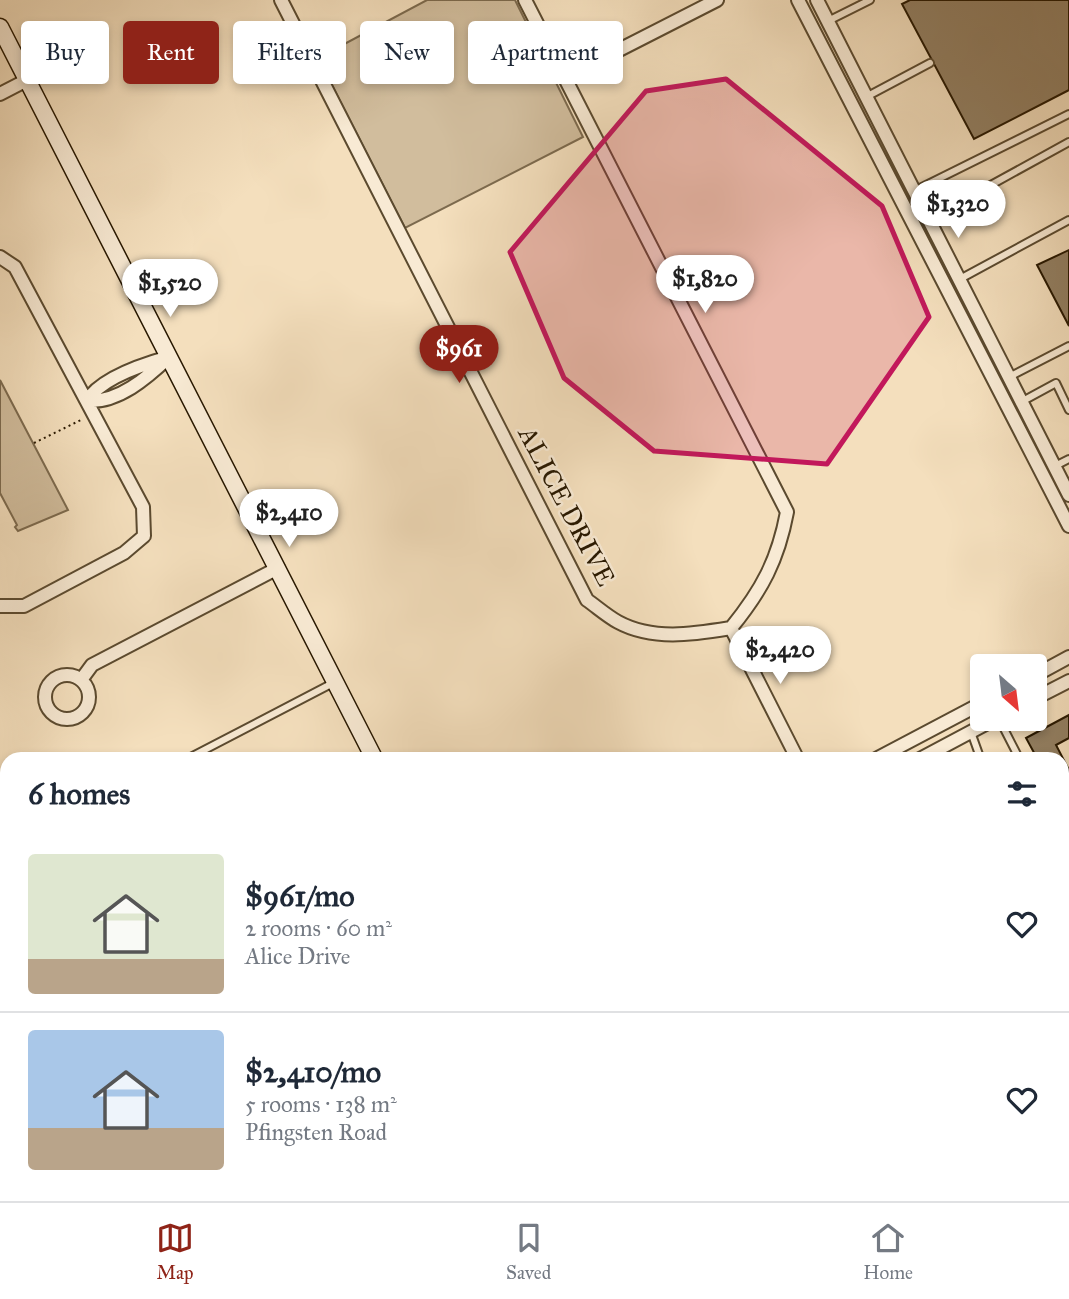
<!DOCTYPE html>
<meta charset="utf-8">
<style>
:root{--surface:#fff;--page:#f2f2f3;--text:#1f2937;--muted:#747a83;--line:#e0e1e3;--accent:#8f2418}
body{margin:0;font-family:"IM FELL Great Primer",serif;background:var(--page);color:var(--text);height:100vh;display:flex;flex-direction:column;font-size:26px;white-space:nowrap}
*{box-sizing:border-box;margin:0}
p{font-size:23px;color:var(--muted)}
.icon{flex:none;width:38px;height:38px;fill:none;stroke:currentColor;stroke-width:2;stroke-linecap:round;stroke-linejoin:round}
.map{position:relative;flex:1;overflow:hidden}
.details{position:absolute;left:0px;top:752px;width:1069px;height:450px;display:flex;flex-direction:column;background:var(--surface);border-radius:21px 21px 0 0;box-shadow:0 4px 10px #0003}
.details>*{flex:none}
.top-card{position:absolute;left:21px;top:21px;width:700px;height:63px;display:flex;gap:14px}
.needle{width:46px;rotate:152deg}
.tools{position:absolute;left:970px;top:654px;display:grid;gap:14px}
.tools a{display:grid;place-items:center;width:77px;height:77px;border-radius:7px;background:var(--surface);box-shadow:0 4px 10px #0003;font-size:35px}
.price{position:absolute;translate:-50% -60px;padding:0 16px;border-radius:24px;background:#fff;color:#222;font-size:23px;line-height:46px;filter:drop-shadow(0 2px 4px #0008)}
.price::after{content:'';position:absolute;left:50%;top:42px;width:21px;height:16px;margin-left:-10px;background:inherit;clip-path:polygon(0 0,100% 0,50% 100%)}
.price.current{background:var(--accent);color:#fff}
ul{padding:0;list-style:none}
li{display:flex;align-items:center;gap:21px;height:175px;padding:0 28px}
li+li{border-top:2px solid var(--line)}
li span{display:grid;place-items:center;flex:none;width:196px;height:140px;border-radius:7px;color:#555}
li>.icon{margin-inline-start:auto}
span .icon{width:84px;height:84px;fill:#fffc;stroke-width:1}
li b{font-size:30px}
h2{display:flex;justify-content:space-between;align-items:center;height:84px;padding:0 28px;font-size:30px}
.tag{padding:0 24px;border-radius:7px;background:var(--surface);box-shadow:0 4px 10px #0003;font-size:24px;line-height:63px}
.tag.current{background:var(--accent);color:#fff}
.dock{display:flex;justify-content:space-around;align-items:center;height:98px;border-top:2px solid var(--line);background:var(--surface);font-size:19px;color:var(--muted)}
.dock a{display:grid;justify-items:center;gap:4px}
.dock .current{color:var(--accent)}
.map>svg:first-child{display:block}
.green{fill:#d1bd9d;stroke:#7c6a4e;stroke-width:2}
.building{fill:#927f62;stroke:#281800;stroke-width:2}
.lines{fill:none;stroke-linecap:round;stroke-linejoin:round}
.service-casing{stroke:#5b4a2f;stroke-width:10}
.minor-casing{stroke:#5b4a2f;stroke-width:16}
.secondary-casing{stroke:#281800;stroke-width:19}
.path{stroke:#281800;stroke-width:2;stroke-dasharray:2 3.5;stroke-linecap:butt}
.service{stroke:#f8ead4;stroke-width:6}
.minor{stroke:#f8ead4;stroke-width:12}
.secondary{stroke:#f8ead4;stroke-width:16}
.marked{fill:#c2185b;fill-opacity:0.2;stroke:#c2185b;stroke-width:5;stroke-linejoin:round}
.labels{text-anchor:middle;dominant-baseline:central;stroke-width:5;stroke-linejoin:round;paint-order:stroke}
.street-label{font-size:26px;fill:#281800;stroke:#f8ead4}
</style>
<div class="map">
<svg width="1069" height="1201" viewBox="0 0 1069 1201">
<rect width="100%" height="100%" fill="#f4dfbd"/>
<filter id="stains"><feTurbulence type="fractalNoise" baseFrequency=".00286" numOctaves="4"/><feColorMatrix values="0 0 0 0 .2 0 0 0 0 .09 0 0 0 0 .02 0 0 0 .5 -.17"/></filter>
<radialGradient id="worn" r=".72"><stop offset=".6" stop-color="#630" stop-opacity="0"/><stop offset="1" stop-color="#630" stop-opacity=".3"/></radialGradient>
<path class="green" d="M427 0H515L583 137 405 228 318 58Z
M0 380 68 510 18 531 15 527 17 525 0 493Z"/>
<path class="building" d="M910 0H1069V90L974 139 902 4Z
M1069 250V326L1037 265Z
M1069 715V738L1056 745 1069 770V793L1062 797V760H1038L1026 738Z
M1062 900 1069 912V918L1062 921Z
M1069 957V991L1062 994V961Z
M1069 1057V1091L1063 1095 1068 1104 1062 1107V1061L1065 1064 1068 1062 1066 1058Z
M1069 1166V1201L1062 1188V1170Z
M257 1195H303L306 1201H260Z
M363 1195H439L442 1201H366Z
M878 1195H925L914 1201H881Z"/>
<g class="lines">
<defs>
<path id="service" d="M828 21 870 0
M866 97 930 63
M914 191 1069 114
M927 215 980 191 1069 142
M960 279 1069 220
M1009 377 1069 346
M1021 402 1056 383 1069 410
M1055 466 1069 459
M999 719 1020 760
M971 732 981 760
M185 760 333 683
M1062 813 1069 809
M0 857 7 853
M0 906 7 920
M1062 1029 1065 1028
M1062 1139 1069 1135
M0 1148 7 1153
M70 1195 77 1201
M147 1195 150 1201
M218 1195 221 1201
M346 1195 349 1201
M480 1195 482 1201
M535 1195 538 1201
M708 1195 711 1201
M198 1201 210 1195
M991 1201 1002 1195"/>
<path id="minor" d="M281 0 587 600C597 607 607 616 618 622 653 641 694 634 731 628
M525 0 787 512C778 560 762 590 731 628
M798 0 1069 526
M817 0 1069 495
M566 77 717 0
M0 94 27 80
M0 257 15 267 143 507 144 536 124 553 24 606H0
M169 357C147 378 118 403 87 401 100 378 144 364 169 357Z
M731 628 798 760
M45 697a22 22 0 1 1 44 0a22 22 0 1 1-44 0Z
M1034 676 1069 657
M81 680 92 665 278 568
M1034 699 1069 681
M874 760 982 703
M918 760 995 719
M658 1195 661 1201
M1028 1195 1031 1201"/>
<path id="secondary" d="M0 27 375 760
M600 1195 603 1201"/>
</defs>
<use href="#service" class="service-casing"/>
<use href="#minor" class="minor-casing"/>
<use href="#secondary" class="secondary-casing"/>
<path class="path" d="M34 443 83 419
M0 1181 7 1185
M24 1195 34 1201
M56 1201 60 1196"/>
<use href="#service" class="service"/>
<use href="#minor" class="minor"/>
<use href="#secondary" class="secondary"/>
</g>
<path class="marked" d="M726 79 882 206 929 317 827 464 654 451 564 378 510 252 646 91Z"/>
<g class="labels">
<g class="street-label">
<text transform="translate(567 506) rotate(62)">ALICE DRIVE</text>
</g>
</g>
<rect width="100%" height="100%" filter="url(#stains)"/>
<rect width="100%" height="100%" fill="url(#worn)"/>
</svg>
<div class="tools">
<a><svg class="needle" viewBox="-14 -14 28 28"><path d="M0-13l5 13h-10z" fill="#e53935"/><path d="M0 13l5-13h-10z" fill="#747a83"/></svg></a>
</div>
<b class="price" style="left:958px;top:240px">$1,320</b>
<b class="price" style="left:705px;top:315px">$1,820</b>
<b class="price" style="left:170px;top:319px">$1,520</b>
<b class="price current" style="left:459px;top:385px">$961</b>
<b class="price" style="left:289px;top:549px">$2,410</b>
<b class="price" style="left:780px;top:686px">$2,420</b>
<div class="top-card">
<a class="tag">Buy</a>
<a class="tag current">Rent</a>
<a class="tag">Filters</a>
<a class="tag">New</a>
<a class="tag">Apartment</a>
</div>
<section class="details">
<h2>6 homes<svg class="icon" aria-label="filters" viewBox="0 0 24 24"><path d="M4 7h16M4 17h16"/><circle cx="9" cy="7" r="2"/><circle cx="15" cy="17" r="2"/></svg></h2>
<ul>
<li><span style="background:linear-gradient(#dfe7d0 75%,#b9a48a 0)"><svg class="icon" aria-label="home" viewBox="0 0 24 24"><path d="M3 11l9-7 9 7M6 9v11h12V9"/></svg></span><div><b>$961/mo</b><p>2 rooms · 60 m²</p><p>Alice Drive</p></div><svg class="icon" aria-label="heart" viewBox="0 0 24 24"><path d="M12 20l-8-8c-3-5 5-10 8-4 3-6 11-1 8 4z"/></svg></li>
<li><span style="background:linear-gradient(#a9c7e8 70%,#b9a48a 0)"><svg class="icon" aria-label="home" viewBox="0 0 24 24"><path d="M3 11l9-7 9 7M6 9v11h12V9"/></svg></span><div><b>$2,410/mo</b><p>5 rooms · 138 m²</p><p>Pfingsten Road</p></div><svg class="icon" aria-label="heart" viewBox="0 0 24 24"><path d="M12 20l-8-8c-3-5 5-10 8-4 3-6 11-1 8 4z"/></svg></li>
</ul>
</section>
</div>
<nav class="dock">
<a class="current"><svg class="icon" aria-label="map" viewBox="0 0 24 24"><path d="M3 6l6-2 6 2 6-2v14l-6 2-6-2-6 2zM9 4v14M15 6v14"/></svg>Map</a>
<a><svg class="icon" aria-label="saved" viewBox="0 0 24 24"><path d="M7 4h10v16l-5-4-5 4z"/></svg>Saved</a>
<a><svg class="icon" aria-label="home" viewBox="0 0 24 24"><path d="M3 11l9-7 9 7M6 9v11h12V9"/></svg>Home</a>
</nav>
